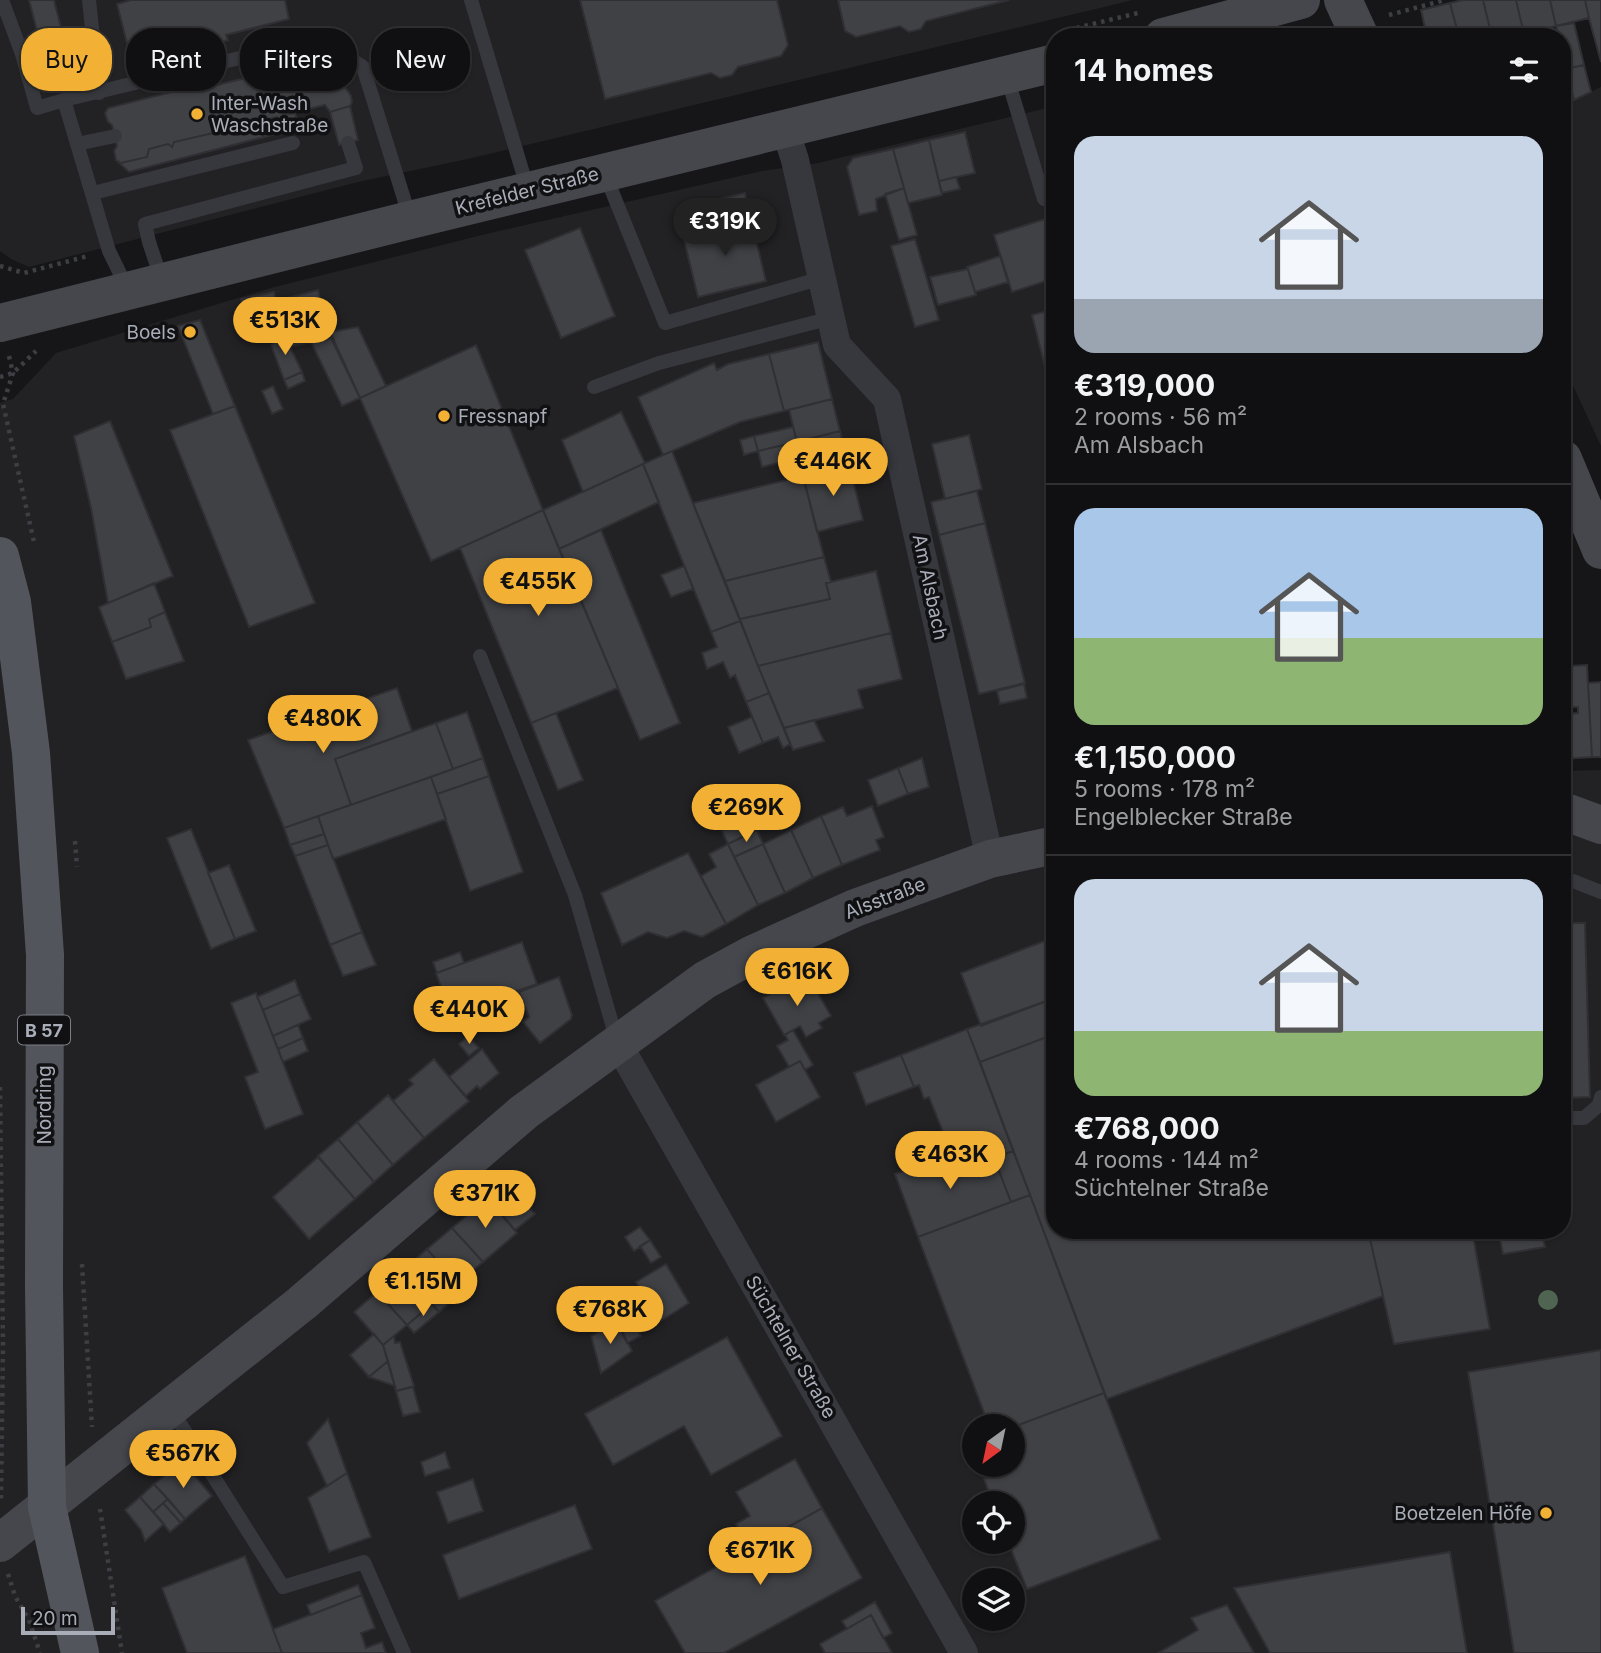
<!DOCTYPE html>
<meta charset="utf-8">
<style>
:root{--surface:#101012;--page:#19191b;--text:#f1f3f6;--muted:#9c9d9f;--line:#303032;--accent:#f2b134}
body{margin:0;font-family:Inter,sans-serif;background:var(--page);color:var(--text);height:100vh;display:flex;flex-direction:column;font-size:26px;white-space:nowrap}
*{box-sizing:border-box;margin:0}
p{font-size:23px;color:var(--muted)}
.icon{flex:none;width:38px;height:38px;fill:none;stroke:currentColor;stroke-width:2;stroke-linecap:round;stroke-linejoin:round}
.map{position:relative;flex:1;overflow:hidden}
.drawer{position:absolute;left:1046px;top:28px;width:525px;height:1211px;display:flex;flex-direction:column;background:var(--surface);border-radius:28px;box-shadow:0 2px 5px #0004,0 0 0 2px var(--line)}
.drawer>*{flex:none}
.banner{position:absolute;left:21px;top:28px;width:665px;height:63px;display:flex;gap:14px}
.needle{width:46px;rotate:213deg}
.tools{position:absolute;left:962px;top:1414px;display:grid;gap:14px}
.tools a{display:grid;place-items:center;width:63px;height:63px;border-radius:50%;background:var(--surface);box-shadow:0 2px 5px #0004,0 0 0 2px var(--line);font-size:35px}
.scale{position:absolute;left:21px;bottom:18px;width:94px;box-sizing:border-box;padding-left:7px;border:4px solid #a8adb8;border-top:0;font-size:19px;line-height:24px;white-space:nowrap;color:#a8adb8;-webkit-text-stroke:5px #111113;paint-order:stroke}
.price{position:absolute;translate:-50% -60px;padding:0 16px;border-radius:24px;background:var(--accent);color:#111;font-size:23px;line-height:46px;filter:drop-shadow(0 2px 4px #0008)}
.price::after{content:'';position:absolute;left:50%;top:42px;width:21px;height:16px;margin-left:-10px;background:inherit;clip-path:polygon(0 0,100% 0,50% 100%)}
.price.selected{background:#222;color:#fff}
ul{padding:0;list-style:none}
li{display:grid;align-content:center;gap:14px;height:371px;padding:0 28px}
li+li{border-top:2px solid var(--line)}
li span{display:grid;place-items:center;height:217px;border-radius:21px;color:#555}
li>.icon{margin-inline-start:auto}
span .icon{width:126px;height:126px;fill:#fffc;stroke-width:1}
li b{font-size:30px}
h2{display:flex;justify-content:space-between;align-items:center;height:84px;padding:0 28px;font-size:30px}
.tag{padding:0 24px;border-radius:28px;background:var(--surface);box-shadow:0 2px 5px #0004,0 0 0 2px var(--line);font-size:24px;line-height:63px}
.tag.selected{background:var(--accent);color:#111}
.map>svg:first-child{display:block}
.built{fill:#222225;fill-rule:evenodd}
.building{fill:#404145;stroke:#303034;stroke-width:2}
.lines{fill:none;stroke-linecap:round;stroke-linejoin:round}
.path{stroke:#3d3f44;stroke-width:4.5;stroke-dasharray:3.5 5;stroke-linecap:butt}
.lane{stroke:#37383d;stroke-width:14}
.street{stroke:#37383d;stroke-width:28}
.secondary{stroke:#45474d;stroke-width:38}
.primary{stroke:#53555c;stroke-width:38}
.tree{fill:#506452}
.poi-dot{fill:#f2b134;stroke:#111113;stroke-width:2.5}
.labels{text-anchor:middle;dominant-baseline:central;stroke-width:7;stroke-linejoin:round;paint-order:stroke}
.shield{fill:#111113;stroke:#7b7e86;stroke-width:2}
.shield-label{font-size:18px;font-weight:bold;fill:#a8adb8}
.poi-label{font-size:19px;fill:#a8adb8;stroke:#111113;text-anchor:start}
.street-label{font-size:19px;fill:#a8adb8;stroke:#111113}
</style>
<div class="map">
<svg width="1601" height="1653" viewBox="0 0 1601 1653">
<rect width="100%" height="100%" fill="#161618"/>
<path class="built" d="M0 0H1133L472 158 358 182 29 267 11 259 0 251Z
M1601 87V446L1563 364V105Z
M1055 106V1230H1563V771L1601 770V1653H0V403L13 399 56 353 271 288 486 234 762 171 818 163ZM975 1426H1013V1465H975ZM975 1503H1013V1542H975ZM975 1580H1013V1619H975Z"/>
<path class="building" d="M29 0H54L71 67 48 73Z
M131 0H285L289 19 226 35 228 40 195 49 194 43 131 59 117 4Z
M580 0H777L788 45 781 56 738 67 732 75 720 78 711 73 605 99Z
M838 0H1009L926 21 921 29 909 32 900 26 856 37 845 31Z
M1463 0H1483L1492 37H1459L1450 3Z
M1483 0H1516L1524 34 1514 37H1492Z
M1516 0H1550L1556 26 1524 34Z
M1550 0H1585L1589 18 1556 26Z
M1585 0H1601V62L1589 18Z
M1450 3 1459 37H1427L1421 10Z
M1574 23 1584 65 1566 69 1563 54V37H1559L1556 26Z
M1584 65 1591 92 1574 100 1566 69Z
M297 66 323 69 341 81 351 96 352 102 350 106 330 112 325 105 283 115 281 120 277 117 229 129 227 133 222 131 174 142 172 147 168 144 149 149 147 157 121 163 116 160 114 151 117 146 112 125 108 122 105 113 108 108 211 82 212 86Z
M350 106 358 140 339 145 330 112Z
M295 113 299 128 129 172 116 160 121 163 147 157 149 149 168 144 172 147 174 142 222 131 227 133 229 129 277 117 281 120 283 115Z
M965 132 975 173 939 181 929 140Z
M929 140 942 195 908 203 893 149Z
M893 149 904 188 876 199 877 211 859 215 847 167 853 158Z
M956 177 960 189 942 193 939 181Z
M904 188 917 235 899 240 885 194Z
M745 193 751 219 684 236 677 209Z
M1055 216V278L1012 292 994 235Z
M751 219 766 281 698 297 683 236Z
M580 228 615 316 561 338 525 250Z
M915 239 939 320 915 327 891 246Z
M1000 256 1008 282 975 292 967 267Z
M968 269 976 295 938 305 930 277Z
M318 290 331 338 290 347 284 334 276 301Z
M274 292 284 334 252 342 241 299Z
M1055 309V407L1032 315Z
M200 320 235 406 213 414 178 326Z
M358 327 386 386 360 398 330 332Z
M284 334 302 372 284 380 271 345 274 342 272 337Z
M331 338 360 398 342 406 311 342Z
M818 342 832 399 784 411 769 354Z
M476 345 543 510 431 561 360 398Z
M769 354 784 411 740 422 663 455 638 397 714 363 717 370 728 364Z
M302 372 305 381 288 389 284 380Z
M273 386 283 409 272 414 262 391Z
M832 399 840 431 797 442 789 410Z
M235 406 315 603 249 627 170 430Z
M621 412 645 463 583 492 562 440Z
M110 421 173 576 108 603 91 508 74 436Z
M793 427 797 442 758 451 754 436Z
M840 431 849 464 805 475 797 442Z
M969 435 982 489 945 499 932 444Z
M754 436 758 451 744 455 740 440Z
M797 442 800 457 762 467 758 451Z
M672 451 740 621 711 632 643 464Z
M643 464 659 502 559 549 543 510Z
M849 464 863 520 817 532 803 476Z
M803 476 824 557 725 581 693 503Z
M977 491 985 523 939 535 931 502Z
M543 510 618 688 531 723 460 548Z
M985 523 1025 683 979 694 939 535Z
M601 530 680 723 640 740 559 549Z
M824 557 831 582 826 583 830 599 740 619 725 581Z
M684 566 693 589 671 597 661 575Z
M876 571 891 633 758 666 740 619 830 599 826 583Z
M154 583 165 612 149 619 151 627 112 642 99 607Z
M165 612 184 661 126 679 112 642 151 627 149 619Z
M740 621 769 693 746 702 735 675 730 678 723 662 707 669 702 653 717 647 711 632Z
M891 633 902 679 858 690 863 708 784 728 758 666Z
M1587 665 1592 757 1563 759V714L1578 713V707H1572L1571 666Z
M1601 682V757H1592L1588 683Z
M1024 684 1027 698 1000 704 997 691Z
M397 688 412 731 335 759 351 805 284 828 248 740Z
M769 693 790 744 783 748 778 737 763 743 746 702Z
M467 712 483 758 453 769 436 723Z
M556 713 583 780 558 790 531 723Z
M752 717 763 743 739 753 728 727Z
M814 720 824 741 793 750 784 728Z
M436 723 453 769 351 805 335 759Z
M483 758 489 776 437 794 431 777Z
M922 758 929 787 908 794 898 768Z
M898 768 908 794 878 806 868 780Z
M489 776 523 872 470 891 437 794Z
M431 777 446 819 333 859 318 816Z
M872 806 884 837 876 840 880 850 842 865 821 816 843 807 847 816Z
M318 816 324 834 290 845 284 828Z
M821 816 842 865 813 878 791 830Z
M751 817 757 830 728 844 722 831Z
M191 829 235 939 211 949 167 838Z
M757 830 763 844 734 857 728 844Z
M791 830 813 878 785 893 763 844Z
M324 834 328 845 295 856 290 845Z
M728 844 758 905 726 924 701 876 716 867 709 854Z
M763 844 785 893 758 905 734 857Z
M328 845 362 932 330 945 295 856Z
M688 853 726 924 702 937 684 931 667 938 648 932 622 945 601 893Z
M229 865 256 931 235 939 208 873Z
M1563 923H1585L1590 1097 1563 1098Z
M362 932 376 965 343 976 330 945Z
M1055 937V998L981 1026 961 973Z
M522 942 537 984 451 1014 436 973Z
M460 952 464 963 437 973 433 962Z
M559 977 572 1015 571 1019 540 1043 523 1022 529 1017 519 992Z
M799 978 807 993 815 988 831 1016 819 1023 822 1028 806 1037 800 1026 784 1035 763 998Z
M295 980 300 994 263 1010 257 997Z
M256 993 303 1114 265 1129 245 1077 258 1072 231 1003Z
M300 994 311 1019 273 1036 263 1010Z
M1055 998V1034L980 1062 967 1029Z
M298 1025 303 1038 278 1049 273 1036Z
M967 1029 1013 1151 968 1168 961 1149 951 1152 929 1097 924 1099 919 1085 914 1087 901 1055Z
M793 1030 813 1065 805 1070 800 1061 789 1067 777 1046 788 1040 785 1035Z
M1055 1034V1230H1368L1383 1296 1107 1399 980 1062Z
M468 1036 479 1048 469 1056 459 1044Z
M303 1038 308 1051 283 1062 278 1049Z
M482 1049 499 1073 480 1089 477 1086 466 1096 449 1077Z
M901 1055 914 1087 866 1105 854 1073Z
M434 1059 469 1101 424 1138 393 1101 413 1084 409 1080Z
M800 1061 820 1097 776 1122 756 1085Z
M388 1095 424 1138 393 1165 357 1122Z
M357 1122 393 1165 374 1182 338 1139Z
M338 1139 374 1182 355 1199 318 1156Z
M961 1149 968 1168 994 1158 1011 1202 918 1237 895 1174Z
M1013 1151 1030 1195 1011 1202 994 1158Z
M318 1157 355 1199 309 1239 273 1197Z
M516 1193 535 1214 515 1230 497 1209Z
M1030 1195 1104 1393 1013 1427 989 1426 918 1237Z
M487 1198 517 1233 483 1262 452 1228Z
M640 1227 650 1240 634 1251 625 1237Z
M452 1228 483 1262 457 1284 427 1249Z
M1368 1230H1472L1490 1329 1394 1344Z
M1472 1230H1541L1545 1247 1503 1254 1499 1234 1473 1238Z
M650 1240 661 1257 651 1263 640 1246Z
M427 1249 463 1291 439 1312 402 1271Z
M666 1264 689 1303 659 1322 636 1282Z
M402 1271 432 1304 407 1325 377 1292Z
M377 1292 407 1325 383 1345 354 1312Z
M432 1304 439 1312 414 1333 407 1325Z
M630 1315 641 1336 627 1343 617 1322Z
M617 1322 632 1351 601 1373 591 1336Z
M374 1334 383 1345 388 1361 369 1377 350 1355Z
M394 1336 395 1343 400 1342 414 1386 396 1391 383 1345Z
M727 1337 782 1436 711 1475 684 1426 613 1465 585 1414Z
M1601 1350V1653H1514L1468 1372Z
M388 1361 395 1386 369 1377Z
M413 1387 420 1412 403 1416 396 1391Z
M1104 1393 1160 1539 1027 1589 1008 1542H1013V1503H993L984 1479 1005 1471 1003 1465H1013V1427Z
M328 1419 347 1473 327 1486 307 1443Z
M445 1452 450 1468 425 1476 421 1462Z
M795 1459 822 1508 750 1549 736 1524 750 1516 736 1492Z
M182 1461 212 1496 185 1519 154 1484Z
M347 1473 371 1537 329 1552 308 1498Z
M473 1479 483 1511 448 1523 437 1492Z
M154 1484 168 1499 153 1512 140 1497Z
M140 1497 164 1524 145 1541 141 1530 125 1510Z
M168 1499 185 1519 181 1523 163 1503Z
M163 1503 181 1523 170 1532 153 1512Z
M575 1505 592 1549 459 1599 443 1555Z
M822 1508 862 1578 724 1653H685L655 1601Z
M1450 1552 1467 1653H1270L1234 1588Z
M245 1556 282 1653H187L162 1588Z
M358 1585 362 1595 311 1615 307 1605Z
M362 1595 375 1628 361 1633 366 1648 382 1642 386 1653H282L273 1629Z
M875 1602 892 1633 883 1638 871 1615 847 1629 842 1621Z
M1227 1605 1254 1653H1158L1198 1630 1191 1618Z
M871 1615 892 1653H825L820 1644Z"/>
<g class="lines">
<path class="path" d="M1389 15 1445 0
M1068 30 1138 13
M0 266 24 273 88 256
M9 356 13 373 3 404 34 542
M0 377 13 373 36 351
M75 841 77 867
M0 1087 3 1344 1 1499
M82 1264 92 1427
M100 1509 122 1653
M8 1574 15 1596 29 1620 40 1653"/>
<path class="lane" d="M2 0 22 54 37 108 64 100
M89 0 99 93
M471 0 528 190
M1007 77 1044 199
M77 144 115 136
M605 174 665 323 822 278
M93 193 293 143
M162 281 149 242 145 224 356 168 348 143
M127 288 109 251 64 100 307 42 336 50 363 67 410 218
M594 387 659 363 831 318
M480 656 575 895 617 1041
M1563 881H1573L1601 892
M1563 1118H1584L1599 1105 1601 1097
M171 1409 283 1587 364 1562 404 1653"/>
<path class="street" d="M785 129 795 160 837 345 887 399 990 859
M617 1042 964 1653"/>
<path class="secondary" d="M1343 0 1360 37
M1163 37 1301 0
M0 323 410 220 1055 63
M1563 459 1601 550
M1563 811 1601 825
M0 1543 302 1303 524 1112 705 980 753 954 855 908 990 859 1055 845"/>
<path class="primary" d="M0 556 12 602 31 753 45 955 44 1287 47 1507 80 1653"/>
</g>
<circle class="tree" cx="1548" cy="1300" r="10"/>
<g class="poi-dot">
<circle cx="197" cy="114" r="7"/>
<circle cx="190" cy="332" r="7"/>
<circle cx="444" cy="416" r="7"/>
<circle cx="1546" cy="1513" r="7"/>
</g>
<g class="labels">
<rect class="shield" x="18" y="1015.5" width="52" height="29" rx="5"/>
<g class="shield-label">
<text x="44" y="1030">B 57</text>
</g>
<g class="poi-label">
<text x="211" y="103">Inter-Wash<tspan x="211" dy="22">Waschstraße</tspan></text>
<text x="176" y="332" text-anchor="end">Boels</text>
<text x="458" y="416">Fressnapf</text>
<text x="1532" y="1513" text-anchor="end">Boetzelen Höfe</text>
</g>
<g class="street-label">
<text transform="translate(527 191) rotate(-14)">Krefelder Straße</text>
<text transform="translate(930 587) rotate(78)">Am Alsbach</text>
<text transform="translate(885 898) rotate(-21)">Alsstraße</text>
<text transform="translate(44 1105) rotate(-90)">Nordring</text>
<text transform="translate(791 1347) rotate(60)">Süchtelner Straße</text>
</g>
</g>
</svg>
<div class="tools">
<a><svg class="needle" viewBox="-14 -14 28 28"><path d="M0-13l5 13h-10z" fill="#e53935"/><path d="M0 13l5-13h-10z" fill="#9c9d9f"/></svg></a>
<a><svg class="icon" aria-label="locate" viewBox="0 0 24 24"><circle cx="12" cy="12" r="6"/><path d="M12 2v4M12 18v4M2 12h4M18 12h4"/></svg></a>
<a><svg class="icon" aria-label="layers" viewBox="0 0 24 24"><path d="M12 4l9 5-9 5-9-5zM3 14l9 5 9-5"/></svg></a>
</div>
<div class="scale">20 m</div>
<b class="price selected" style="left:725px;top:258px">€319K</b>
<b class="price" style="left:285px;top:357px">€513K</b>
<b class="price" style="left:833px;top:498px">€446K</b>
<b class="price" style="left:538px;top:618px">€455K</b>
<b class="price" style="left:323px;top:755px">€480K</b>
<b class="price" style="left:746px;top:844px">€269K</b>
<b class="price" style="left:797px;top:1008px">€616K</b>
<b class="price" style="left:469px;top:1046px">€440K</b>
<b class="price" style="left:950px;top:1191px">€463K</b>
<b class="price" style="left:485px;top:1230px">€371K</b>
<b class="price" style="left:423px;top:1318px">€1.15M</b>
<b class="price" style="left:610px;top:1346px">€768K</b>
<b class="price" style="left:183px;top:1490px">€567K</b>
<b class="price" style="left:760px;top:1587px">€671K</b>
<div class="banner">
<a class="tag selected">Buy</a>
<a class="tag">Rent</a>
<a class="tag">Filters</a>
<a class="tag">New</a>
</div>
<section class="drawer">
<h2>14 homes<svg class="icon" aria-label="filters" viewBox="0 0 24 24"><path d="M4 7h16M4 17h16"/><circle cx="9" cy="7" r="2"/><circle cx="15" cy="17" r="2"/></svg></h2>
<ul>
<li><span style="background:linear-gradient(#c9d6e8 75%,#9aa5b1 0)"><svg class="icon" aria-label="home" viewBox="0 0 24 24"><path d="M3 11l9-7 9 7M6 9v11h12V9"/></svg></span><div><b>€319,000</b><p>2 rooms · 56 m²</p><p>Am Alsbach</p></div></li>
<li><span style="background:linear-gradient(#a9c7e8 60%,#8fb573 0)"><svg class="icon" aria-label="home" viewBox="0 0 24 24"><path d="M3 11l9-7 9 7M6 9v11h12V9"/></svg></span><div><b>€1,150,000</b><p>5 rooms · 178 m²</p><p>Engelblecker Straße</p></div></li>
<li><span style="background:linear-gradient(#c9d6e8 70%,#8fb573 0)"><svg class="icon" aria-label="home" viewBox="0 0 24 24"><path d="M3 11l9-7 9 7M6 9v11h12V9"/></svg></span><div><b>€768,000</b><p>4 rooms · 144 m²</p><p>Süchtelner Straße</p></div></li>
</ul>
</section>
</div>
